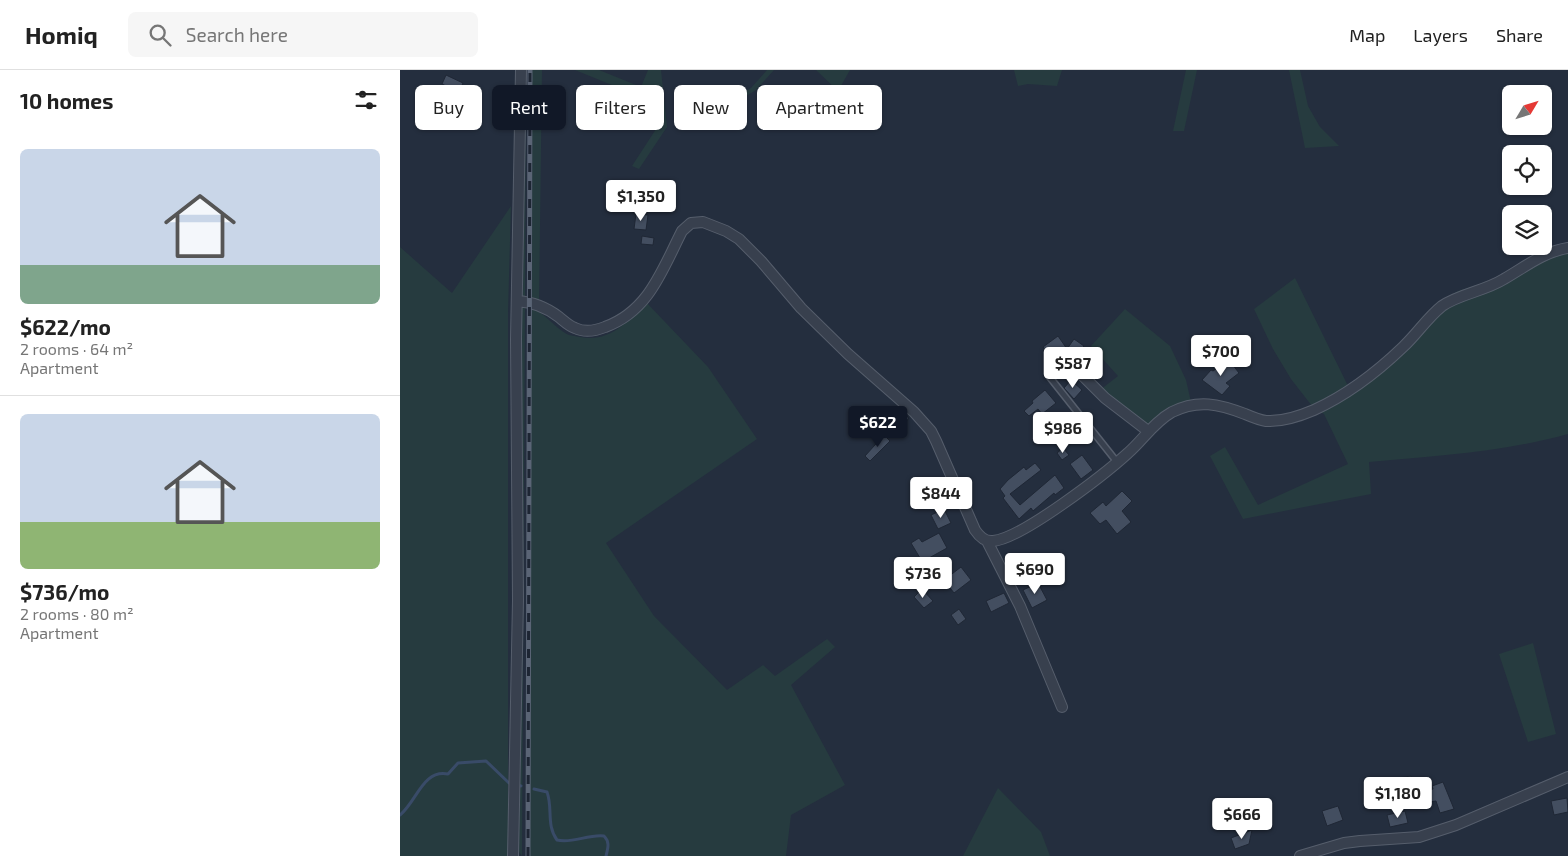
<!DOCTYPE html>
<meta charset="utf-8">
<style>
:root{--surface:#fff;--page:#f6f6f6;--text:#222;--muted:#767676;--line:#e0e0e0;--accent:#111827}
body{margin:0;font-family:"Exo 2",sans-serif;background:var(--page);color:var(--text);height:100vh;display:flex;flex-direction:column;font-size:19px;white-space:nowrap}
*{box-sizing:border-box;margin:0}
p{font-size:16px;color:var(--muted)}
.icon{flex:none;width:28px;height:28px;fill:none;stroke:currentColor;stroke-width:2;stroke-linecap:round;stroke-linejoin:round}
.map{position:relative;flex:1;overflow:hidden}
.details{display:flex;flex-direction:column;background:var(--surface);width:400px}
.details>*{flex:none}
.banner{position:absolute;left:15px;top:15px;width:475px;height:45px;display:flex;gap:10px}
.needle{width:32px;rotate:52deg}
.buttons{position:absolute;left:1102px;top:15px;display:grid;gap:10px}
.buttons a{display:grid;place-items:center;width:50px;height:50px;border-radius:8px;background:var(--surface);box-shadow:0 1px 4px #0004;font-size:25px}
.price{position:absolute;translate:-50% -42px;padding:0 11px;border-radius:5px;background:#fff;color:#222;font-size:16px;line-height:32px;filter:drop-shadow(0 1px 2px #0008)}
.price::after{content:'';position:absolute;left:50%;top:30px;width:15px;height:11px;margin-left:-8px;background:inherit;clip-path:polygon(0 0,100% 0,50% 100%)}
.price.current{background:var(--accent);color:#fff}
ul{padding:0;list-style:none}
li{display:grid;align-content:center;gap:10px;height:265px;padding:0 20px}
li+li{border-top:1px solid var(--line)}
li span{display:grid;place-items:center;height:155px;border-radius:8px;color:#555}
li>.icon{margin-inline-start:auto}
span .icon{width:90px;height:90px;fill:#fffc;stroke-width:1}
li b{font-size:21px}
h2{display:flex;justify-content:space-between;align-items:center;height:60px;padding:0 20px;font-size:21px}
.chip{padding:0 18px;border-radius:8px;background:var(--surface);box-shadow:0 1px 4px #0004;font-size:18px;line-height:45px}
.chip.current{background:var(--accent);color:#fff}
header{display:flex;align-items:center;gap:30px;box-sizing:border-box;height:70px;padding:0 25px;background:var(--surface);border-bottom:1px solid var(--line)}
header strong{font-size:24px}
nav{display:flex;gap:28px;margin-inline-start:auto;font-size:18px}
.search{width:350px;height:45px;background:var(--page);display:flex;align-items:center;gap:12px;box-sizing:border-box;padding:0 18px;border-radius:8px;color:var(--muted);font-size:19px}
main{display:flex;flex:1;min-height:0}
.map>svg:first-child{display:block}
.green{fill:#263b3f}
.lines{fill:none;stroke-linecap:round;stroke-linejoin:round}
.stream{stroke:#394b68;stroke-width:3}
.building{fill:#434e60;stroke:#1f2735}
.lane-casing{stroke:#565e6c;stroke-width:8}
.street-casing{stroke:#565e6c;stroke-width:12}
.lane{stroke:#38404e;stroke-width:5}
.street{stroke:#38404e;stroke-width:10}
.rail-casing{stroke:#5a6475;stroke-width:5}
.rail{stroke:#1d2533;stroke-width:3;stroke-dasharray:9;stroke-linecap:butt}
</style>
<header>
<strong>Homiq</strong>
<div class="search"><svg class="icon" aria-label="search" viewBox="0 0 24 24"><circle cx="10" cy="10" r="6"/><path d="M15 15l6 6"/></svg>Search here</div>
<nav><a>Map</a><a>Layers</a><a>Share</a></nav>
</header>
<main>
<section class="details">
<h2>10 homes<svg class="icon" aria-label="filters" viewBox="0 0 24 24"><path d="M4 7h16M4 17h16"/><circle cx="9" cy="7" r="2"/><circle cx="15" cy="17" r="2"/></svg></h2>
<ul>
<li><span style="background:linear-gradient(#c9d6e8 75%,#7fa58c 0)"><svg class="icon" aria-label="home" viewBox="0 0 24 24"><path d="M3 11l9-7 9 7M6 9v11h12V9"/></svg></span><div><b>$622/mo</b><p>2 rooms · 64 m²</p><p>Apartment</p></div></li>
<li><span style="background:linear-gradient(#c9d6e8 70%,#8fb573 0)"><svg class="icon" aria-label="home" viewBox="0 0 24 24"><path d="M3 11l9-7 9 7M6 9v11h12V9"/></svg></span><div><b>$736/mo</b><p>2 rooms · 80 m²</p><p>Apartment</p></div></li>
</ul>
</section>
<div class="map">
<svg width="1168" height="786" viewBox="0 0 1168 786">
<rect width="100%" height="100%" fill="#242e3e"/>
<path class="green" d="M126 0 125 232 119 229Z
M132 0H142L139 236 131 232Z
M175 0H199L241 17 248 0H261L267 57 239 99 232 96 258 56 256 33Z
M367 0H374L356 20 323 40 320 37 351 18Z
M416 0H450L438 21Z
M614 0H662L657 16 628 14 618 16Z
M786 0H797L784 61H773Z
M889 0H900L908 36 920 57 939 76 905 78Z
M111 136 108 242V786H0V177L52 223Z
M1168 176V364C1103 382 1036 386 969 392L971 424 843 449 810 386 825 377 858 435 948 394 924 344 912 336 891 309 873 279 854 239 895 208 948 316 962 307 998 276 1023 246 1041 230 1058 221 1089 211Z
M245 231 308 297 357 369 206 473 254 546 327 620 363 595 375 606 427 569 435 577 391 615 445 715 391 745 386 786H130L131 238C145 243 153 256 165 263 169 266 176 266 180 267 209 273 229 252 245 231Z
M122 237H125L122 786 115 776 119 238Z
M725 239 770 276 786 310 793 341 770 346 748 364 695 324 718 306 691 276Z
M1133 573 1156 664 1128 672 1099 584Z
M598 718 641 762 650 786H563Z"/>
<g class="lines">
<path class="stream" d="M134 719 147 722C153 738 146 755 157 770 172 774 188 764 204 766 210 772 208 778 206 786
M0 745C17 731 23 699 48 704L58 693 86 691 109 713 121 716"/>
</g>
<path class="building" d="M46 5 63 13 58 24 68 27 61 46 42 39 50 18 42 14Z
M236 144 248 145 246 160 234 159Z
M242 166 254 168 253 175 241 174Z
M658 266 667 279 674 269 684 276 662 305 651 298 655 293 643 277Z
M829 290 839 303 826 313 830 316 822 325 802 310 811 300 813 301Z
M671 310 682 320 674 329 664 318Z
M645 320 656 333 642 344 638 339 629 346 624 341 633 333 632 331Z
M495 337 509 348 499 360 485 349Z
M648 353 664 372 658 377 643 357Z
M484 365 490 371 470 391 465 386Z
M663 378 669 385 662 390 657 383Z
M682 385 693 400 681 409 670 394Z
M635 393 641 400 610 424 620 435 655 405 664 418 655 425 654 423 633 441 631 438 619 449 603 428 605 426 600 419 608 410 624 397 626 400Z
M722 421 732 431 722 441 731 452 717 464 706 450 700 454 690 443 703 432 706 436Z
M544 439 551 453 538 459 531 445Z
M539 463 547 478 529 488 532 493 526 498 511 473 519 468 522 472Z
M613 486 622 501 613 507 605 491Z
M561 497 571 510 554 523 544 510Z
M638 513 647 530 632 538 623 520Z
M522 519 533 531 524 538 514 527Z
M604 523 609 533 591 542 586 531Z
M559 539 566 549 558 555 551 545Z
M1011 706 1015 724 1033 719 1032 716 1043 712 1054 739 1040 743 1036 731 1004 736 1001 723 981 727 978 711Z
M1167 728 1168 742 1154 745 1151 731Z
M938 736 943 750 927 756 922 741Z
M1005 741 1008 753 990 757 987 745Z
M852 760 849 774 835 779 831 768Z"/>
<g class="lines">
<defs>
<path id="lane" d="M648 305 717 392"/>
<path id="street" d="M117 231C134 232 146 237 159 247 164 251 169 256 175 258 185 263 195 261 205 257 249 241 262 200 282 161L291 153 303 152 326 161 339 169 361 191 401 238 448 284 514 342 531 361 536 371 575 460C579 466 585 472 593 471 621 469 705 404 728 383 743 370 754 352 772 342 798 329 819 334 845 344 852 347 859 350 866 351 882 352 900 346 914 340 947 325 977 302 1003 277 1017 264 1027 248 1042 236 1059 224 1085 221 1104 209 1125 197 1143 182 1168 178
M677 300 705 328 748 361
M587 471 620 536 662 637
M113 786 118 530 116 269 121 0
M900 786 944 773 960 771 1019 767 1056 755 1168 707"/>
</defs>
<use href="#lane" class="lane-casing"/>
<use href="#street" class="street-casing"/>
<use href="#lane" class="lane"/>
<use href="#street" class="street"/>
<defs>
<path id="rail" d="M128 786 130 0"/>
</defs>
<use href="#rail" class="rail-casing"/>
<use href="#rail" class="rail"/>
</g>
</svg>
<div class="buttons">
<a><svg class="needle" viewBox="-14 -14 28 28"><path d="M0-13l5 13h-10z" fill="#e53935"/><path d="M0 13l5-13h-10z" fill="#767676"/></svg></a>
<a><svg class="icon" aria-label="locate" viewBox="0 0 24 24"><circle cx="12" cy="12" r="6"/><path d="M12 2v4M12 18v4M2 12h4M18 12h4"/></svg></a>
<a><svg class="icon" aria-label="layers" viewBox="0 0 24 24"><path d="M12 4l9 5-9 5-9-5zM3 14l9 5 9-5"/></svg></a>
</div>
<b class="price" style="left:241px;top:152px">$1,350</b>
<b class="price" style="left:821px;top:307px">$700</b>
<b class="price" style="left:673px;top:319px">$587</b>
<b class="price current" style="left:478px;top:378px">$622</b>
<b class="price" style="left:663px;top:384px">$986</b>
<b class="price" style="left:541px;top:449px">$844</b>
<b class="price" style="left:635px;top:525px">$690</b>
<b class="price" style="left:523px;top:529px">$736</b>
<b class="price" style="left:998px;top:749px">$1,180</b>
<b class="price" style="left:842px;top:770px">$666</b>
<div class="banner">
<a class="chip">Buy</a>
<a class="chip current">Rent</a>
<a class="chip">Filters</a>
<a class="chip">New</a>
<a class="chip">Apartment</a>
</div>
</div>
</main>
